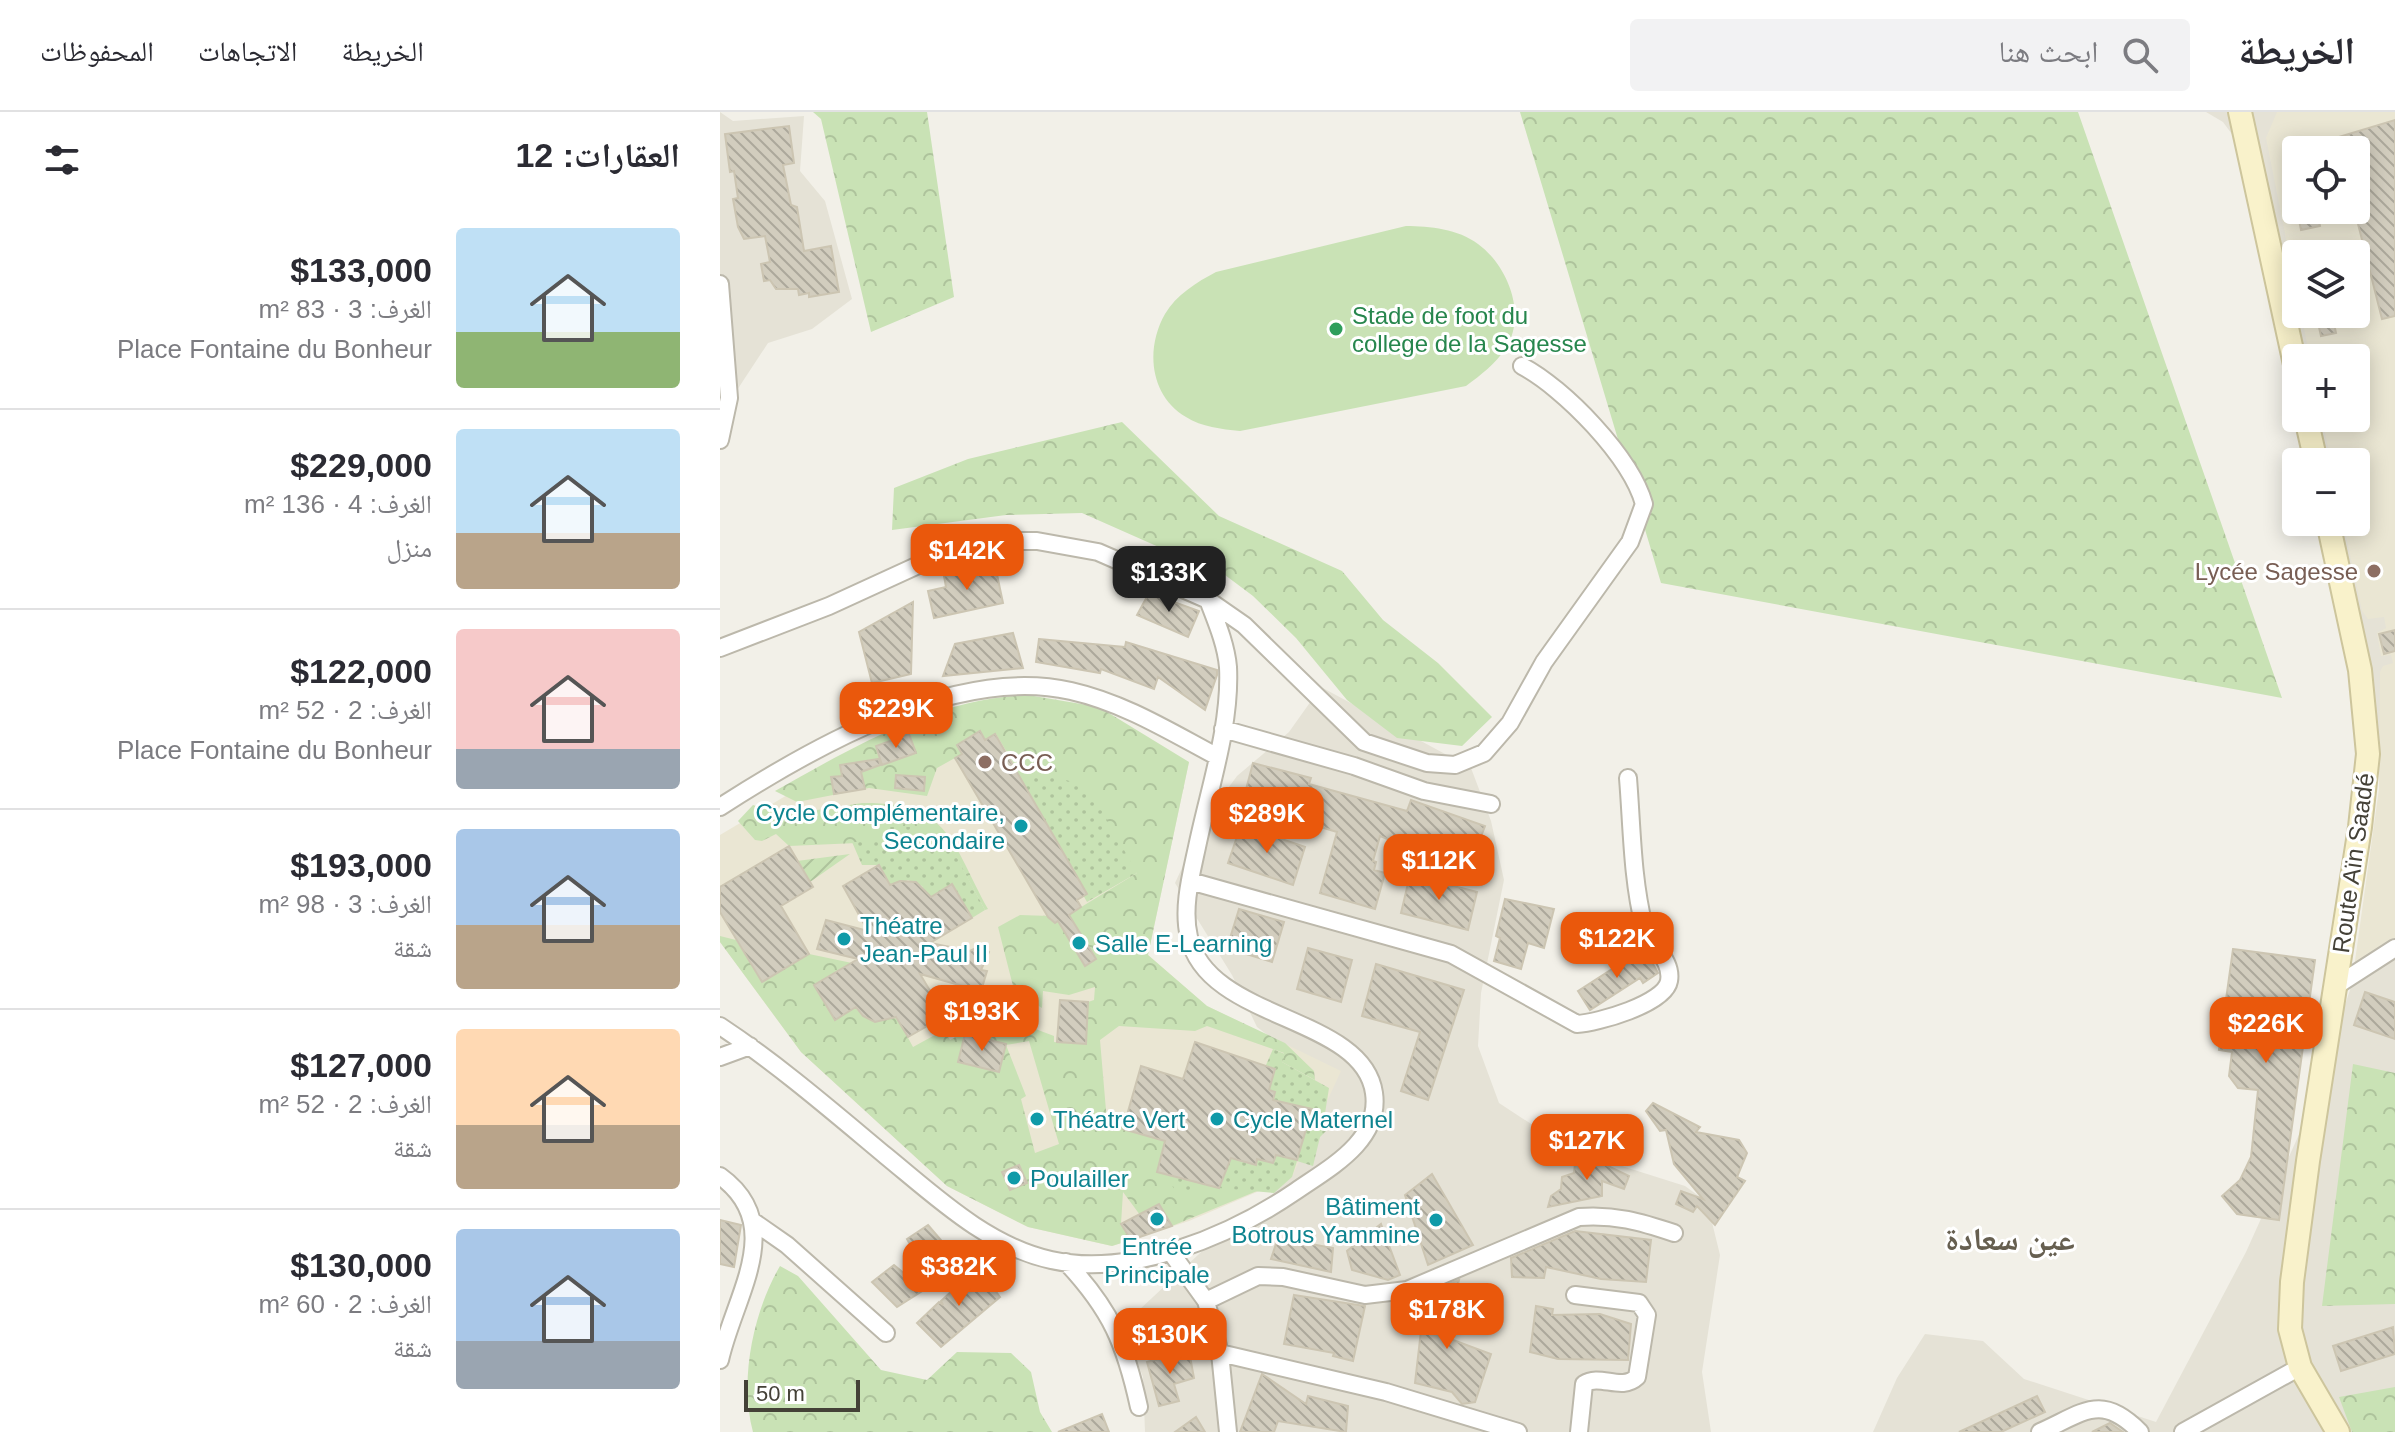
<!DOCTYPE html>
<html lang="ar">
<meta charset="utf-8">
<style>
:root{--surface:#fff;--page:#f2f2f3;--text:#2b2b33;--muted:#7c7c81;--line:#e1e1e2;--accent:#ea580c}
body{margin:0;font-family:Arial,"Noto Naskh Arabic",sans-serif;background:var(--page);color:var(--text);direction:rtl;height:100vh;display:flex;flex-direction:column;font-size:30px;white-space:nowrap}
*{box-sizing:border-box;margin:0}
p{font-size:26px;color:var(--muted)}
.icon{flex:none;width:44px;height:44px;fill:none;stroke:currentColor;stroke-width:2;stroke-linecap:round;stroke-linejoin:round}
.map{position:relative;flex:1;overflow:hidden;direction:ltr}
.details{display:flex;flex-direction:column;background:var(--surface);width:720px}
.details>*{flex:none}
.buttons{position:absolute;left:1562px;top:24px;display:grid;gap:16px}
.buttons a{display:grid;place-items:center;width:88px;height:88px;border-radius:8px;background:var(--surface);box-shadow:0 4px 20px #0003;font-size:40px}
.scale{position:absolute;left:24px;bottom:20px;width:116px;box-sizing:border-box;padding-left:8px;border:4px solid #444137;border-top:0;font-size:22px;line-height:28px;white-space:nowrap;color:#444137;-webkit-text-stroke:6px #fff;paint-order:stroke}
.price{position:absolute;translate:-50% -68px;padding:0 18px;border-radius:16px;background:var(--accent);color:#fff;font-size:26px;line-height:52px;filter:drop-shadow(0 2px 4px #0008)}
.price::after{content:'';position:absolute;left:50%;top:48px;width:24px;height:18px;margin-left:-12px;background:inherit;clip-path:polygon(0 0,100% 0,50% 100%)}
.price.on{background:#222;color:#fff}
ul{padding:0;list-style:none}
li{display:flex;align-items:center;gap:24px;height:200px;padding:0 40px}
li+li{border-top:2px solid var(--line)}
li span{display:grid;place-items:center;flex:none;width:224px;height:160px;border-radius:8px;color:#555}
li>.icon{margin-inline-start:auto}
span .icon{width:96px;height:96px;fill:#fffc;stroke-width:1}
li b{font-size:34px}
h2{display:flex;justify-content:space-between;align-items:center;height:96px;padding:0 40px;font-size:34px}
header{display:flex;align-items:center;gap:48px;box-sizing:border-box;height:112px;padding:0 40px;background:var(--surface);border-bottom:2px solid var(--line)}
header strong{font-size:38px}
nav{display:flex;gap:44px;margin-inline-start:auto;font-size:28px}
.search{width:560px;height:72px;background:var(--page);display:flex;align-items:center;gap:20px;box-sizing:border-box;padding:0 28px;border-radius:8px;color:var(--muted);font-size:30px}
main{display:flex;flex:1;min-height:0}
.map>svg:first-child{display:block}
.residential{fill:#e5e2d6;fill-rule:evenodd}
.education{fill:#eae6d3;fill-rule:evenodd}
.grass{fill:#c9e2b5}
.forest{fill:url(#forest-crowns);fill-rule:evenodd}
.park{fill:url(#park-dots)}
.garden{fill:url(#garden-furrows)}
.building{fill:url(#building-back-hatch);stroke:#ccc5b2;stroke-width:2}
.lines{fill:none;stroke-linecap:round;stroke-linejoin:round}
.street-casing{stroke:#bcb8ab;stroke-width:20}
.secondary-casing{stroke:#cdc59c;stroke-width:26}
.street{stroke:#fff;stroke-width:16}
.secondary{stroke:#f9f2cb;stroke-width:22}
.leisure-dot{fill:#2e9e5b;stroke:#fff;stroke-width:3}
.education-dot{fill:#8d6e63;stroke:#fff;stroke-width:3}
.culture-dot{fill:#0f9aa8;stroke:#fff;stroke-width:3}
.labels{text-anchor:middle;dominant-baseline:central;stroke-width:6;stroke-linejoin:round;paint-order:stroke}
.leisure-label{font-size:24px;fill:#27864d;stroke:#fff;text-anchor:start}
.education-label{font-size:24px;fill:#785e54;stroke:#fff;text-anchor:end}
.culture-label{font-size:24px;fill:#0d838f;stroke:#fff;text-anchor:start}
.street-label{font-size:24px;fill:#444137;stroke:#fff}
.district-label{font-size:32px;font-weight:bold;fill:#665f50;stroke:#fff}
</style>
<header>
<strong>الخريطة</strong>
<div class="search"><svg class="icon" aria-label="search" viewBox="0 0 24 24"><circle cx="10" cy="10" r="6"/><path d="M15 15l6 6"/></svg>ابحث هنا</div>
<nav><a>الخريطة</a><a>الاتجاهات</a><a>المحفوظات</a></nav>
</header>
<main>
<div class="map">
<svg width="1675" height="1320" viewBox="0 0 1675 1320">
<defs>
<pattern id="forest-crowns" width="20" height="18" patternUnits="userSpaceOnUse" patternTransform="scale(2)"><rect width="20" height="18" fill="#c9e2b5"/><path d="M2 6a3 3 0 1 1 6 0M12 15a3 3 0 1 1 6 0" fill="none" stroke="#aec39c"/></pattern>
<pattern id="park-dots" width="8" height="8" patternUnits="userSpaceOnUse" patternTransform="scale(2)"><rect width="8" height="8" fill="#c9e2b5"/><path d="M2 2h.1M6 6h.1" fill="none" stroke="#aec39c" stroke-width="1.8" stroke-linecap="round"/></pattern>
<pattern id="garden-furrows" width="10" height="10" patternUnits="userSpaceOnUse" patternTransform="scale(2)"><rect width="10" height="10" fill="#c9e2b5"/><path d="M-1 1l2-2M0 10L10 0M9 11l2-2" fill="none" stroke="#aec39c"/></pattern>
<pattern id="building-back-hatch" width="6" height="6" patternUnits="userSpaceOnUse" patternTransform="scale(2)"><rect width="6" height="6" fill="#d2cdbe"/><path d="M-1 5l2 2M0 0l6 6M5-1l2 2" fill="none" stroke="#aca89b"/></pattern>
</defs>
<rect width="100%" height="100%" fill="#f2f0e8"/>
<path class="residential" d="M0 0 13 9 84 4 80 59 105 89 132 187 92 217 48 231 0 304Z
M1486 0H1675V1320H1153L1177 1266 1205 1222 1263 1229 1304 1267 1436 1310 1526 1140 1590 998 1651 815 1661 685 1657 625 1612 410H1636V350H1599L1589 306H1636V246H1577L1536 55 1503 10ZM1576 38H1636V98H1576ZM1576 142H1636V202H1576Z
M601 575 751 656 771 709 784 768 761 881 758 934 779 991 834 1027 886 1049 965 1074 987 1090 1000 1143 982 1260 991 1320H425L423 1265 403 1213 509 1114 554 1081 594 959 537 915 512 863 455 771 484 709 517 664 569 620Z"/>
<path class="education" d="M1557 0H1675V833L1633 863 1659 677 1660 560 1663 554 1673 551 1671 543 1661 544 1657 521 1666 516 1664 505 1648 507 1642 499 1623 410H1636V350H1611L1602 306H1636V246H1590L1581 202H1636V142H1576V177L1546 26ZM1576 38H1636V98H1576Z
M283 589 469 650 428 843 487 894 621 959 572 1065 469 1109 392 1134 308 1115 227 1074 81 940 0 830V723L136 642Z"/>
<path class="grass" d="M686 114C710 114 738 117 758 132 788 154 807 202 786 236 775 252 761 263 746 274L520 319C501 317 482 315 466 305 430 284 425 237 445 202 456 183 477 170 496 160Z"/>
<path class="forest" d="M93 0H207L234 185 151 220 101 7Z
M800 0H1358L1562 586 941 471Z
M402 310 499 404 622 459 663 508 718 551 772 605 742 634 677 626 627 588 576 526 533 484 489 451 441 436 362 401 286 403 172 418 174 376 248 347Z
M308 583 379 595 469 650 428 843 487 894 565 931 594 959 595 968 562 950 564 941 487 914 475 919 399 914 380 928 387 1010 445 1029 437 1060 450 1064V1071L483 1072 537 1079 452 1114 439 1093 420 1103 403 1080 401 1112 411 1128 392 1134 308 1115 227 1074 81 940 0 830V824L16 828 42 870 89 842 132 851 95 873 115 907 136 892 143 904 155 910 175 902 193 935 224 918 230 928 299 891 305 913 334 924V930L365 932 368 890 374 888 375 875 349 883 323 879 322 896 294 878 278 815 300 803 330 804 335 811 417 761 297 667 291 657 295 654 276 622 265 628 260 619 237 633 242 642 217 656 207 684 149 676 77 690 55 679C133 635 217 586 308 583ZM309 929 339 1032 315 1041 301 987 306 984 286 933Z
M142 691C230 690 231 730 268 797L265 798 230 734 202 730 201 715 160 730 69 734 56 722 42 729 35 728 18 709 33 693 65 703Z
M1633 952 1675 961V1192L1602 1194Z
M60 1154 78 1164 161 1258 207 1268 237 1240 291 1241 311 1260 320 1300 332 1320H33C19 1269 33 1200 60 1154Z
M1675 1275V1320H1632L1619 1285Z"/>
<path class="park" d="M315 657 369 676 417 761 367 790 297 667Z
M160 715H202V730L230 733 265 798 252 806 232 772 218 781 223 791 210 788 202 774 188 768 167 777 168 768 159 753H142L132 730H159Z
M553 937 565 942 562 950 609 976 603 1014 606 1019 600 1025 593 1054 577 1049 572 1065 554 1081 499 1076 508 1045 535 1053 537 1047 553 1051 556 1043 577 1048 591 998 546 986 555 957 546 953Z
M450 1064 483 1072 470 1082 456 1079 450 1071Z"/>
<path class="garden" d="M130 742 90 770 77 749Z"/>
<path class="building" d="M1675 8V204L1662 207 1636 104V38H1589V34Z
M69 14 74 51 63 53 71 93 77 95 84 139 111 134 119 180 89 185V181L79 183 78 177H56L50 168 44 169 41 152 50 150 45 124 24 127 18 115 13 87 18 86 14 59 10 60 5 22Z
M1577 98H1597L1600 114 1581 118Z
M1596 202H1612L1616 221 1601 224Z
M275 453 283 491 214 506 208 479 226 475 224 464Z
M429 481 479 499 468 525 417 503Z
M193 490 191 562 152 571 139 520Z
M1675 518V539L1664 542 1659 522Z
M293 521 303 556 223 564 235 532Z
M319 527 405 535 406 530 497 558V563L485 598 438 565 434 577 381 557 380 561 316 550Z
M260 619 265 628 275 622 367 782 357 788 361 795 349 803 376 847 365 854 338 809 335 811 328 805 235 646 242 642 237 633Z
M189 622 196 641 162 653 156 634Z
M159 647 160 653 141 660 145 677 114 682 111 665 122 664 120 653Z
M533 651 591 666 589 672 687 699 691 688 765 714 748 758 660 724 653 749 656 750 654 758 665 761 655 797 600 781 617 720 594 713 596 703 524 685Z
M176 663 205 665 204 679 175 676Z
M521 713 585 735 573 773 508 751Z
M69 734 93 775 61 794 89 842 42 870 0 800V775Z
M159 753 170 773 180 769 196 770 211 785 232 772 252 806 210 831 250 839 262 833 269 840 261 858 267 859 261 879 200 862 225 904 188 925 176 905 155 910 143 904 136 895 115 908 94 873 138 847 97 837 106 808 148 819 123 774Z
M690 763 757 780 748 818 681 801Z
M785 787 834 797 824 836 808 831 801 857 774 849 780 826 776 824Z
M519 797 564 810 552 850 507 836Z
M588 836 632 848 621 890 577 877Z
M1513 837 1595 848 1559 1108 1517 1102 1502 1084 1520 1068 1531 1045 1538 978 1518 976 1509 964 1512 940 1499 938Z
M914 843 918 850 928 843 938 861 923 871 920 866 870 898 858 879Z
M656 852 744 878 708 988 681 979 700 920 642 904Z
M1645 880 1675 890V927L1634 913Z
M340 888 368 890 366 932 337 930Z
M245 922 286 932 279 960 238 950Z
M475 930 555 957 549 978 555 980 553 988 592 997 577 1048 556 1043 553 1051 537 1047 536 1053 511 1046 499 1076 437 1060 445 1029 403 1017 421 954 463 967Z
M933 991 980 1015 976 1020 1019 1028 1027 1041 1017 1065 1025 1069 995 1113 977 1094 973 1100 956 1092 961 1079 983 1087 954 1052 946 1018 940 1019 926 999Z
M917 1026 922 1039 905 1051 898 1028Z
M871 1046 909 1064 904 1077 882 1069V1084L828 1095 831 1084 841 1077 842 1065 854 1061 855 1052Z
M299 1053 307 1071 290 1078 282 1060Z
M712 1062 753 1133 708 1153 685 1083Z
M439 1092 452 1114 411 1128 401 1112Z
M0 1108 21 1113 14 1155 0 1152Z
M661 1112 680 1163 668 1168 632 1158 627 1139Z
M208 1113 231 1140 206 1161 187 1127Z
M855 1119 931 1128 926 1170 881 1167 826 1155 824 1166 792 1165 791 1146Z
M558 1126 613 1136 611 1160 551 1147Z
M174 1153 204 1178 177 1195 152 1170Z
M258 1155 280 1185 221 1235 197 1211 219 1190 223 1193 221 1189Z
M739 1168 725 1225 771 1242 755 1290 742 1292 732 1280 695 1271 702 1210 697 1192 711 1185 716 1177Z
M574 1183 645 1194 633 1249 613 1244 614 1241 564 1232Z
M816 1194 833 1197 832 1203 880 1202 911 1212 908 1248 838 1247 810 1240Z
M1673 1215 1675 1242 1621 1259 1613 1234Z
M469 1239 474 1266 454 1272 459 1289 439 1294 427 1250Z
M542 1262 586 1292 588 1284 628 1294 626 1320 558 1309 554 1320H520Z
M1317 1284 1325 1300 1281 1320H1239Z
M382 1302 389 1320H338Z
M476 1305 485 1320H455Z
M1390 1311 1403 1320H1372Z"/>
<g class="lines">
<defs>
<path id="street" d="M0 172 9 286 0 328
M0 536 109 494 229 439 275 429H317L378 440 488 488 524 513 644 630 707 651 735 653 764 641 790 611 824 550 910 430 924 392C911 345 844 276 802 254
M503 617 634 654 704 679 771 692
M0 695C93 635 236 553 351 579 404 591 449 619 496 644
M470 769 731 842 857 912C877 911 945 892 949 869 953 847 929 833 924 814 912 767 912 715 908 666
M1616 874 1675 836
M0 914C59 953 112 999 166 1044 215 1084 267 1134 331 1148 411 1166 510 1124 576 1079 609 1056 661 1029 654 981 643 903 487 909 469 825 462 796 471 763 477 735 489 677 511 614 508 555 506 532 496 509 488 488
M0 945 30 934
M0 1064C68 1113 14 1184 0 1248
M34 1110 67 1133 166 1221
M452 1142 486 1189 500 1241 508 1320
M346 1150C391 1198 405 1231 419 1295
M855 1183 919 1191 927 1203 917 1265C901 1280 880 1261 864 1272L859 1320
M486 1189 538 1164 563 1165 645 1183 687 1178 859 1105C894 1102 921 1110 954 1121
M500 1241 666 1280 798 1320
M1320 1320C1363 1301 1381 1280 1420 1320
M1463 1320 1580 1255"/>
<path id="secondary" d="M1520 0 1576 257
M1586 306 1596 350
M1608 410 1640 558 1648 642 1640 715 1588 1049 1572 1170 1570 1217 1580 1255 1618 1320"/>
</defs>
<use href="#street" class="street-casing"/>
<use href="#secondary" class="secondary-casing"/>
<use href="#street" class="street"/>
<use href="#secondary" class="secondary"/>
</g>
<circle class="leisure-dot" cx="616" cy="217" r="8"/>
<g class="education-dot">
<circle cx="1654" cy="459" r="8"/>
<circle cx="265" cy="650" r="8"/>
</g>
<g class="culture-dot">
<circle cx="301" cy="714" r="8"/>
<circle cx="124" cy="827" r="8"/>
<circle cx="359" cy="831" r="8"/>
<circle cx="317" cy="1007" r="8"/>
<circle cx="497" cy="1007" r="8"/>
<circle cx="294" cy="1066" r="8"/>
<circle cx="437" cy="1107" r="8"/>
<circle cx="716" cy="1108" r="8"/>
</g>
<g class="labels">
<g class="leisure-label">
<text x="632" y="203">Stade de foot du<tspan x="632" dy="28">college de la Sagesse</tspan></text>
</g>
<g class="education-label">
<text x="1638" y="459">Lycée Sagesse</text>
<text x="281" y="650" text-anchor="start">CCC</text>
</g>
<g class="culture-label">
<text x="285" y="700" text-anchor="end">Cycle Complémentaire,<tspan x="285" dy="28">Secondaire</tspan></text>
<text x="140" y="813">Théatre<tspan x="140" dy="28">Jean-Paul II</tspan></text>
<text x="375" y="831">Salle E-Learning</text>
<text x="333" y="1007">Théatre Vert</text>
<text x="513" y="1007">Cycle Maternel</text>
<text x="310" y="1066">Poulailler</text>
<text x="700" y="1094" text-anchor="end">Bâtiment<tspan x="700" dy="28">Botrous Yammine</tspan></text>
<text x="437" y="1134" text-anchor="middle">Entrée<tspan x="437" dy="28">Principale</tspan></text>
</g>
<g class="street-label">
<text transform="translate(1633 751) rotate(-82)">Route Aïn Saadé</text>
</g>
<g class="district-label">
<text x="1290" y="1127">عين سعادة</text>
</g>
</g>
</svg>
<div class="buttons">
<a><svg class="icon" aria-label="locate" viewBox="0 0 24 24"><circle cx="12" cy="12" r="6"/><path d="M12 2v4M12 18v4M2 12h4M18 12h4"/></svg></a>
<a><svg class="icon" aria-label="layers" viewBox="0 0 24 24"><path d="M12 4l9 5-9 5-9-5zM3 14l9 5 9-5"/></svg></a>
<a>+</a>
<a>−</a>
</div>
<div class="scale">50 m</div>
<b class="price" style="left:247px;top:480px">$142K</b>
<b class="price on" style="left:449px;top:502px">$133K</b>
<b class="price" style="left:176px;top:638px">$229K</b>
<b class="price" style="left:547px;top:743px">$289K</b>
<b class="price" style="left:719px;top:790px">$112K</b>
<b class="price" style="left:897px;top:868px">$122K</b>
<b class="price" style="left:262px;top:941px">$193K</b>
<b class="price" style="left:1546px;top:953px">$226K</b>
<b class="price" style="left:867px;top:1070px">$127K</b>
<b class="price" style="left:239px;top:1196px">$382K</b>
<b class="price" style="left:727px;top:1239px">$178K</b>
<b class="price" style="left:450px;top:1264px">$130K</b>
</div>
<section class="details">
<h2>العقارات: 12<svg class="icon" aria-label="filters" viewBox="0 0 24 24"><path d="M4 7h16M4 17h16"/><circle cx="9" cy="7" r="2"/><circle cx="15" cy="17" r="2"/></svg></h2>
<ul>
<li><span style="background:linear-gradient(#bfe0f5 65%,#8fb573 0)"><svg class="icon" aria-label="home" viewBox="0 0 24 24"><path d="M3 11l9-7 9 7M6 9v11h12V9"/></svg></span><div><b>$133,000</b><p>الغرف: 3 · 83 m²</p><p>Place Fontaine du Bonheur</p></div></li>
<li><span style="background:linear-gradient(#bfe0f5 65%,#b9a48a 0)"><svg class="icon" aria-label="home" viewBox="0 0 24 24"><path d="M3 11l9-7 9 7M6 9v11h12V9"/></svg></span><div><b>$229,000</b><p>الغرف: 4 · 136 m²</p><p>منزل</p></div></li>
<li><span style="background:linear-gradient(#f6c9c9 75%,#9aa5b1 0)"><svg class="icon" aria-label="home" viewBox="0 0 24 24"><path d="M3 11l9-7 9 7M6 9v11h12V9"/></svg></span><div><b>$122,000</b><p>الغرف: 2 · 52 m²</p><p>Place Fontaine du Bonheur</p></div></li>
<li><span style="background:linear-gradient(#a9c7e8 60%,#b9a48a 0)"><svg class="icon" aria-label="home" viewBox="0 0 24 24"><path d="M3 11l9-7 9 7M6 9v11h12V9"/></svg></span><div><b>$193,000</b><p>الغرف: 3 · 98 m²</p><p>شقة</p></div></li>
<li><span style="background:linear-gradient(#ffd9b3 60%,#b9a48a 0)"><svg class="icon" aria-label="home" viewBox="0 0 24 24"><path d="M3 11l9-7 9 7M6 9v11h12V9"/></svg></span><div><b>$127,000</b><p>الغرف: 2 · 52 m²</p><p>شقة</p></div></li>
<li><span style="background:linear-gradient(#a9c7e8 70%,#9aa5b1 0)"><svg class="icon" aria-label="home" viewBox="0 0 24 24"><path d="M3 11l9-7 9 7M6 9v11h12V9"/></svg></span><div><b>$130,000</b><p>الغرف: 2 · 60 m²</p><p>شقة</p></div></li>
</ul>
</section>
</main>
